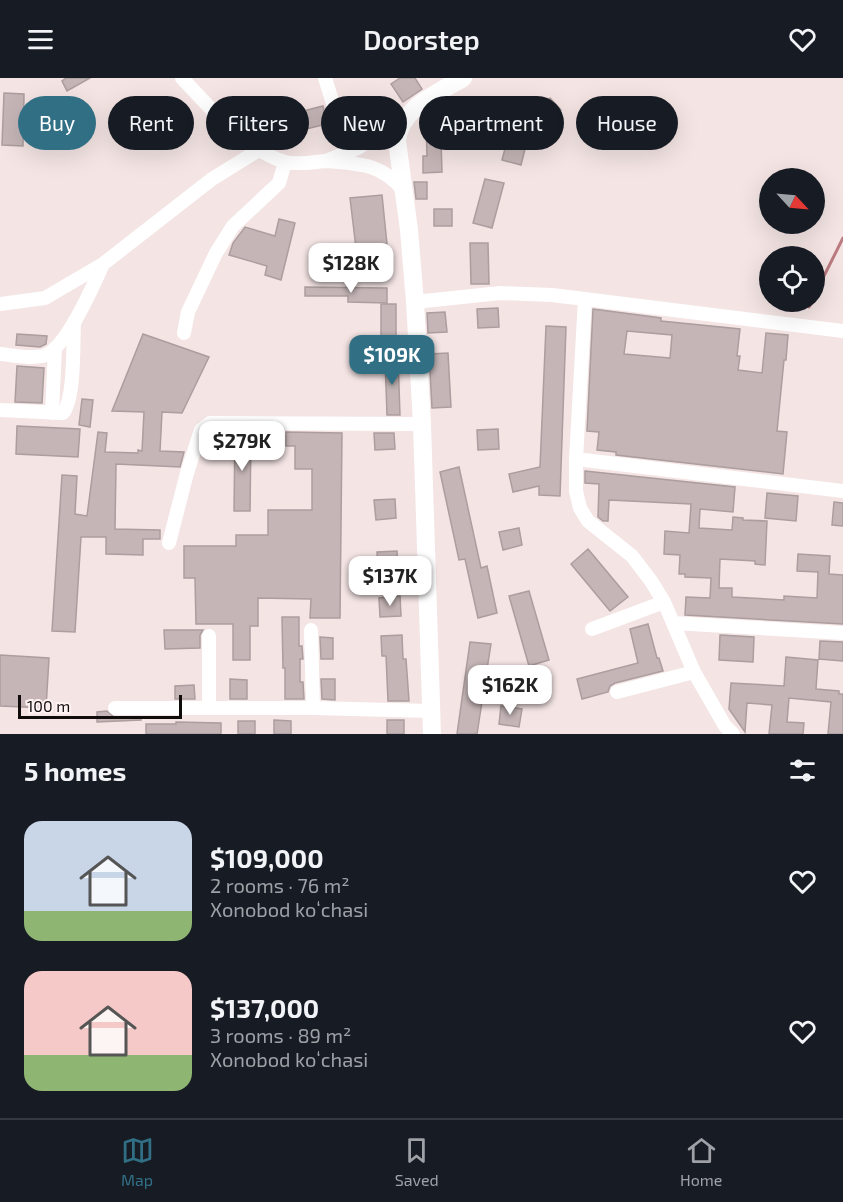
<!DOCTYPE html>
<meta charset="utf-8">
<style>
:root{--surface:#171b24;--page:#20242c;--text:#f1f3f6;--muted:#9ea1a6;--line:#363941;--accent:#316f85}
body{margin:0;font-family:"Exo 2",sans-serif;background:var(--page);color:var(--text);height:100vh;display:flex;flex-direction:column;font-size:22px;white-space:nowrap}
*{box-sizing:border-box;margin:0}
p{font-size:20px;color:var(--muted)}
.icon{flex:none;width:33px;height:33px;fill:none;stroke:currentColor;stroke-width:2;stroke-linecap:round;stroke-linejoin:round}
.map{position:relative;height:656px;overflow:hidden}
.side{display:flex;flex-direction:column;background:var(--surface);flex:1}
.side>*{flex:none}
.hud{position:absolute;left:18px;top:18px;width:807px;height:54px;display:flex;gap:12px}
.needle{width:39px;rotate:116deg}
.buttons{position:absolute;left:759px;top:90px;display:grid;gap:12px}
.buttons a{display:grid;place-items:center;width:66px;height:66px;border-radius:50%;background:var(--surface);box-shadow:0 6px 24px #0002;font-size:30px}
.scale{position:absolute;left:18px;bottom:15px;width:164px;box-sizing:border-box;padding-left:6px;border:3px solid #110c0c;border-top:0;font-size:16px;line-height:21px;white-space:nowrap;color:#110c0c;-webkit-text-stroke:4px #fff2f2;paint-order:stroke}
.price{position:absolute;translate:-50% -51px;padding:0 14px;border-radius:12px;background:#fff;color:#222;font-size:20px;line-height:39px;filter:drop-shadow(0 2px 3px #0008)}
.price::after{content:'';position:absolute;left:50%;top:36px;width:18px;height:14px;margin-left:-9px;background:inherit;clip-path:polygon(0 0,100% 0,50% 100%)}
.price.on{background:var(--accent);color:#fff}
ul{padding:0;list-style:none}
li{display:flex;align-items:center;gap:18px;height:150px;padding:0 24px}
li span{display:grid;place-items:center;flex:none;width:168px;height:120px;border-radius:18px;color:#555}
li>.icon{margin-inline-start:auto}
span .icon{width:72px;height:72px;fill:#fffc;stroke-width:1}
li b{font-size:26px}
h2{display:flex;justify-content:space-between;align-items:center;height:72px;padding:0 24px;font-size:26px}
.chip{padding:0 21px;border-radius:27px;background:var(--surface);box-shadow:0 6px 24px #0002;font-size:21px;line-height:54px}
.chip.on{background:var(--accent);color:#fff}
header{display:flex;justify-content:space-between;align-items:center;height:78px;padding:0 24px;background:var(--surface);font-size:27px;font-weight:600}
.menu{display:flex;justify-content:space-around;align-items:center;height:84px;border-top:2px solid var(--line);background:var(--surface);font-size:16px;color:var(--muted)}
.menu a{display:grid;justify-items:center;gap:3px}
.menu .on{color:var(--accent)}
.map>svg:first-child{display:block}
.lines{fill:none;stroke-linecap:round;stroke-linejoin:round}
.stream{stroke:#bb7b80;stroke-width:3}
.building{fill:#c5b5b6;stroke:#ac9d9e;stroke-width:1.5;fill-rule:evenodd}
.minor{stroke:#fff;stroke-width:14}
.major{stroke:#fff;stroke-width:18}
</style>
<header><svg class="icon" aria-label="menu" viewBox="0 0 24 24"><path d="M4 6h16M4 12h16M4 18h16"/></svg>Doorstep<svg class="icon" aria-label="heart" viewBox="0 0 24 24"><path d="M12 20l-8-8c-3-5 5-10 8-4 3-6 11-1 8 4z"/></svg></header>
<div class="map">
<svg width="843" height="656" viewBox="0 0 843 656">
<rect width="100%" height="100%" fill="#f4e4e4"/>
<g class="lines">
<path class="stream" d="M814 218 843 160
M809 229 812 224"/>
</g>
<path class="building" d="M66 0H90L67 13 62 3Z
M400 0H415L422 11 403 24 391 6Z
M4 15 24 16 23 68 2 67Z
M550 20 561 32 550 43 539 31Z
M357 21 361 38 347 42 342 24Z
M323 28 327 46 281 57 276 40Z
M445 44V61H441L442 94 423 95V78H427L426 45Z
M506 67 525 71 521 87 502 82Z
M485 101 504 105 492 150 473 145Z
M414 104H427V121H416Z
M382 117 387 166 356 170 350 120Z
M434 131H452V148H434Z
M279 141 295 145 281 202 265 197 267 188 229 177 233 165 245 149 275 158Z
M470 165H488L489 206H471Z
M305 209 387 210V225L348 224V218H305Z
M381 226H396V263L381 262Z
M498 230 499 249 478 250 477 231Z
M593 231 661 240V243L740 251 737 278H740L738 292 762 295 766 255 788 257 786 282H784L777 353 787 354 783 396 616 377V374L597 372 599 354 587 353ZM627 253 672 257 670 280 624 276Z
M445 234 447 254 428 255 427 235Z
M546 248 566 249 560 418 539 417V408L513 414 509 396 540 389Z
M17 256 47 258 46 266 40 269 16 267Z
M143 256 209 279 182 335 162 334 160 373 184 374 180 389 116 386 115 451 160 452V461H143V477L106 476V459H81L75 554 52 553 62 397 77 398 75 436 87 438 98 354 107 355 105 374 138 375V372L142 373 144 334 112 333Z
M448 275 451 329 432 330 429 276Z
M385 280H398L400 337H387Z
M17 288 44 290 42 325 15 324Z
M82 321 93 322 90 349 79 347Z
M17 348 80 351 78 379 16 376Z
M498 351 499 371 478 372 477 352Z
M235 354H251L250 433H234Z
M286 354 342 355 340 540H310L311 521 258 520V548H250V582H233V546H196L195 500H184V468H236V457H268V432H312V391H295V368H286Z
M374 355H394L395 371 375 372Z
M459 389 481 490 487 488 497 535 478 540 465 481 459 482 440 394Z
M585 393 735 409 733 434 700 431 699 450 732 452 733 439 743 440V442L767 443 765 487 755 486V483L720 481 719 510H732V519L784 522V518L817 520 818 494 797 493 798 476 830 478 829 496 843 497V546L685 537 686 519 710 520 711 500 685 499V496H679L680 477 664 476 665 453 689 455 691 426 609 422 608 443H603L598 439 599 406 585 405Z
M767 415 798 418 796 443 765 440Z
M395 421 396 440 376 442 374 422Z
M834 424 843 425V448L832 447Z
M519 450 522 467 503 472 499 454Z
M588 471 628 519 610 533 571 486Z
M397 473 398 492 378 493 377 474Z
M529 513 549 582 529 588 509 518Z
M400 518 401 538 380 539 379 520Z
M282 539H299V568H302L303 581H300V604H303L304 621H285V590H283Z
M648 546 657 580H659L663 593 615 605 610 608 608 614 582 621 577 601 638 585 630 551Z
M164 552H203L200 557V570L165 571Z
M402 557 403 581H406L409 623H388L386 578H382L381 558Z
M720 557 754 559 753 584 719 582Z
M320 559 333 560V581H321Z
M820 563 843 564V583L819 581Z
M470 564 491 566 488 585 477 656H457Z
M0 577 49 580 46 630 0 628Z
M786 579 818 582 816 611 839 613V616H843V656H828L831 624 789 620 787 644 804 645 803 656H769L772 627 747 625 745 654 729 631 731 605 784 608Z
M230 601 247 602V621H230Z
M321 601H335V622L322 621Z
M194 607 195 621H175V608Z
M501 628 522 631 519 649 499 646Z
M107 633 114 639H141V642L97 644V634Z
M274 642 291 643V656H274Z
M387 642H404V656H387Z
M238 643H255V656H238Z
M176 644 221 645V656H146V646H176Z"/>
<g class="lines">
<path class="minor" d="M182 0C208 28 247 73 285 84 298 87 313 84 326 83
M325 0 348 74
M403 112C381 85 359 86 326 83L358 70 407 36
M585 221 576 381V413L580 430 588 443 632 478 651 503 664 524 694 594 725 648 733 656
M415 224 500 215 552 217 843 253
M0 226 45 220 103 186 212 101 259 72
M184 255 188 234 216 175 233 148 279 105 285 84
M0 276C13 277 29 281 42 278 65 274 94 206 103 186
M0 332 63 335C75 320 73 265 74 244
M52 335 55 270
M576 381 843 413
M169 465 187 395 201 352 210 345 422 346
M673 545 843 555
M592 551 664 524
M311 552 313 630
M617 614 694 594
M115 630H313L432 633
M209 630V558"/>
<path class="major" d="M432 656 422 346 415 224 409 152 397 63C400 30 438 15 463 0"/>
</g>
</svg>
<div class="buttons">
<a><svg class="needle" viewBox="-14 -14 28 28"><path d="M0-13l5 13h-10z" fill="#e53935"/><path d="M0 13l5-13h-10z" fill="#9ea1a6"/></svg></a>
<a><svg class="icon" aria-label="locate" viewBox="0 0 24 24"><circle cx="12" cy="12" r="6"/><path d="M12 2v4M12 18v4M2 12h4M18 12h4"/></svg></a>
</div>
<div class="scale">100 m</div>
<b class="price" style="left:351px;top:216px">$128K</b>
<b class="price on" style="left:392px;top:308px">$109K</b>
<b class="price" style="left:242px;top:394px">$279K</b>
<b class="price" style="left:390px;top:529px">$137K</b>
<b class="price" style="left:510px;top:638px">$162K</b>
<div class="hud">
<a class="chip on">Buy</a>
<a class="chip">Rent</a>
<a class="chip">Filters</a>
<a class="chip">New</a>
<a class="chip">Apartment</a>
<a class="chip">House</a>
</div>
</div>
<section class="side">
<h2>5 homes<svg class="icon" aria-label="filters" viewBox="0 0 24 24"><path d="M4 7h16M4 17h16"/><circle cx="9" cy="7" r="2"/><circle cx="15" cy="17" r="2"/></svg></h2>
<ul>
<li><span style="background:linear-gradient(#c9d6e8 75%,#8fb573 0)"><svg class="icon" aria-label="home" viewBox="0 0 24 24"><path d="M3 11l9-7 9 7M6 9v11h12V9"/></svg></span><div><b>$109,000</b><p>2 rooms · 76 m²</p><p>Xonobod koʻchasi</p></div><svg class="icon" aria-label="heart" viewBox="0 0 24 24"><path d="M12 20l-8-8c-3-5 5-10 8-4 3-6 11-1 8 4z"/></svg></li>
<li><span style="background:linear-gradient(#f6c9c9 70%,#8fb573 0)"><svg class="icon" aria-label="home" viewBox="0 0 24 24"><path d="M3 11l9-7 9 7M6 9v11h12V9"/></svg></span><div><b>$137,000</b><p>3 rooms · 89 m²</p><p>Xonobod koʻchasi</p></div><svg class="icon" aria-label="heart" viewBox="0 0 24 24"><path d="M12 20l-8-8c-3-5 5-10 8-4 3-6 11-1 8 4z"/></svg></li>
</ul>
</section>
<nav class="menu">
<a class="on"><svg class="icon" aria-label="map" viewBox="0 0 24 24"><path d="M3 6l6-2 6 2 6-2v14l-6 2-6-2-6 2zM9 4v14M15 6v14"/></svg>Map</a>
<a><svg class="icon" aria-label="saved" viewBox="0 0 24 24"><path d="M7 4h10v16l-5-4-5 4z"/></svg>Saved</a>
<a><svg class="icon" aria-label="home" viewBox="0 0 24 24"><path d="M3 11l9-7 9 7M6 9v11h12V9"/></svg>Home</a>
</nav>
